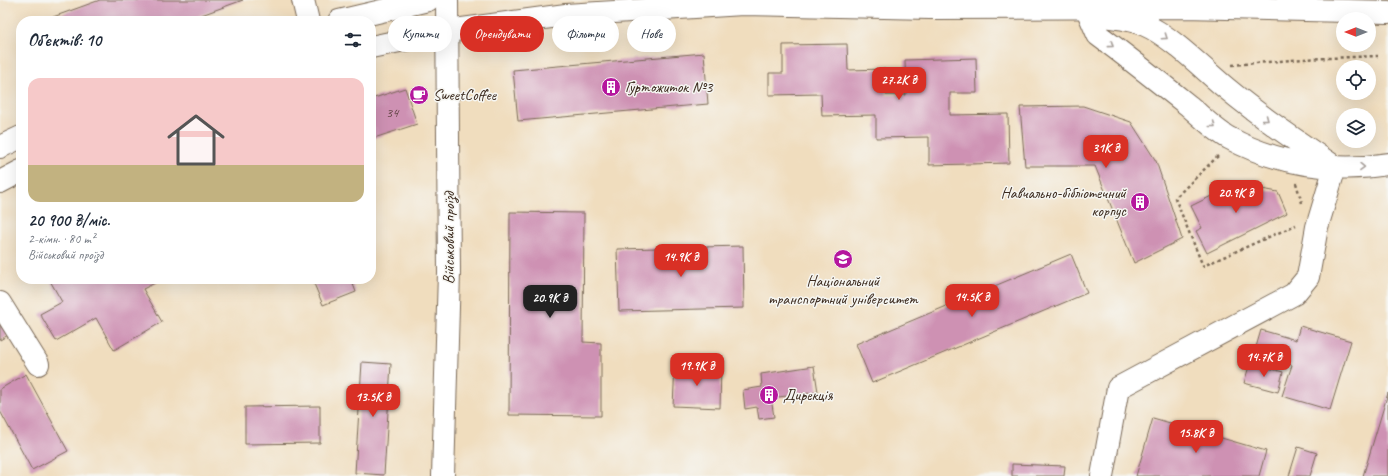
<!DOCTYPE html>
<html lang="uk">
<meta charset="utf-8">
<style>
:root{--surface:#fff;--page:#f6f6f7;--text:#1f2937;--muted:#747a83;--line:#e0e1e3;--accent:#d93025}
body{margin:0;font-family:Caveat,sans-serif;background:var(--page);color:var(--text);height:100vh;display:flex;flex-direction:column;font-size:15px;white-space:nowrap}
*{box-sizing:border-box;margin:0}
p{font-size:13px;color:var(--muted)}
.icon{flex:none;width:22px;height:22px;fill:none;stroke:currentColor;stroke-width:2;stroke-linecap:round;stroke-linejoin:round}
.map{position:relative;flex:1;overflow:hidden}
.details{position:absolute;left:16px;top:16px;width:360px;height:268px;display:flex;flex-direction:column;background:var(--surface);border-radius:16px;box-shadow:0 4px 16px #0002}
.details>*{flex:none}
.top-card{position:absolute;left:388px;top:16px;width:380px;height:36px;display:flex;gap:8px}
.needle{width:26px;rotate:270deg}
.fabs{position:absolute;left:1336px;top:12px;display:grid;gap:8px}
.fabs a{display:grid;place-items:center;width:40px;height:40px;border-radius:50%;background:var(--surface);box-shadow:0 4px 16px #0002;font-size:20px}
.price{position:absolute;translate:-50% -34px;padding:0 9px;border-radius:8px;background:var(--accent);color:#fff;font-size:13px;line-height:26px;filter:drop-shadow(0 1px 2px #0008)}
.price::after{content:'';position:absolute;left:50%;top:24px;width:12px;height:9px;margin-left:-6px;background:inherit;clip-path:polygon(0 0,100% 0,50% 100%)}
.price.on{background:#222;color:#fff}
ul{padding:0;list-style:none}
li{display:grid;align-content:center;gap:8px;height:212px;padding:0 12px}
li+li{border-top:1px solid var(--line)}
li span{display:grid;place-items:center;height:124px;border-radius:12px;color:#555}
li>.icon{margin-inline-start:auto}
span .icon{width:72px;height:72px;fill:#fffc;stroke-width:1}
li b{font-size:17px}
h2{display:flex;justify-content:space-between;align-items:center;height:48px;padding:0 12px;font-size:17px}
.pill{padding:0 14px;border-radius:18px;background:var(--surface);box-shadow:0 4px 16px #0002;font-size:14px;line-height:36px}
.pill.on{background:var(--accent);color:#fff}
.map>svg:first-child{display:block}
.building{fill:#ce91b3}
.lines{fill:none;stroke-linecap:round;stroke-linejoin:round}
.minor-casing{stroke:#7a6956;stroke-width:24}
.major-casing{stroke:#7a6956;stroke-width:24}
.path{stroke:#7a6956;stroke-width:2.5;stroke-dasharray:3 3;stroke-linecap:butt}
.minor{stroke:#fff;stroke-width:22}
.major{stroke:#fff;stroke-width:22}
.oneway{stroke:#a79f9a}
.labels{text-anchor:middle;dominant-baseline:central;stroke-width:3;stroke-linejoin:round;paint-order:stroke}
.number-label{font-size:14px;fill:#604443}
.poi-label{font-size:16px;fill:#3b2a1e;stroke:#f6f6f2;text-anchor:start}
.street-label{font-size:16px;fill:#3b2a1e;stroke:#f6f6f2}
</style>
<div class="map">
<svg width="1388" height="476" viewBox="0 0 1388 476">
<rect width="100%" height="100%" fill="#f6f6f2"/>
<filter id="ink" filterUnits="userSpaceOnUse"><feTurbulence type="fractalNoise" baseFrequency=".025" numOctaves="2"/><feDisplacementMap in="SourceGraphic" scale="8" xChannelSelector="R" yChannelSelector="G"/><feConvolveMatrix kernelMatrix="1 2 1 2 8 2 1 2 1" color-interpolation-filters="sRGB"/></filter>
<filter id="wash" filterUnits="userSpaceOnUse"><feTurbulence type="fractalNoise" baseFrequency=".012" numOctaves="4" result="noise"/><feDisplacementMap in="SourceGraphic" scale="16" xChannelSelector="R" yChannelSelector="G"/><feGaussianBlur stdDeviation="0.9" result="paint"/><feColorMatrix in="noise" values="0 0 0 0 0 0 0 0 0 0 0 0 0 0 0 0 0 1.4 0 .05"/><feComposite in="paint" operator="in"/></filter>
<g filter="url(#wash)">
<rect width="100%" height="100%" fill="#f0ddbe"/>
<g id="blocks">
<path class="building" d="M100 0H243L185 21H42Z
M847 44 848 70 885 69 886 95H906L905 60 976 58 977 93H950V115L1008 114 1009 163 929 165V137L876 138V115L822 116 821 94 769 95V73H783V45Z
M704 53 708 104 518 121 513 70Z
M405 88 417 124 371 139V99Z
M1083 106 1131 122 1156 161 1182 239 1134 263 1095 166H1025L1020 107Z
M1236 184 1278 192 1287 213 1207 253 1196 231 1202 228 1191 206Z
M510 212 584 213 583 342 601 343V416L509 415Z
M743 246 744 308 619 311 617 249Z
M1071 254 1087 293 872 383 856 344Z
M49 279H155L157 282 143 289 162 322 114 350 96 318 56 341 40 314 62 302Z
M312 279H351L356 292 323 305Z
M0 317 10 334 0 340Z
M1300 326 1351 341 1330 410 1282 396 1292 365 1254 354 1261 330 1296 340Z
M362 362 391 364 384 475 355 473Z
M1250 363 1283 372 1278 392 1244 383Z
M675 365 721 367 720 408 673 406Z
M814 366 818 392 771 398 774 417 759 419 757 407 745 409 743 390 762 387 761 374Z
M26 374 68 451 32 470 0 411V389Z
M1388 393V476H1363Z
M320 406V443L245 444V407Z
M1153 418 1266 451 1259 476H1136Z
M1298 447 1317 453 1310 476H1289Z
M1012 464 1065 466 1064 476H1012Z"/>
</g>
</g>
<g filter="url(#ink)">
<use href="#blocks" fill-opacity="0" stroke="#7a6956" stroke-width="1"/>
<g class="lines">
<defs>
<path id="minor" d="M303 0 308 21
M1089 14 1098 35C1129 58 1159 82 1189 106 1202 117 1215 130 1229 138 1277 164 1335 173 1388 164
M1092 15C1110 17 1128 18 1145 25 1171 36 1204 70 1226 88 1261 117 1298 142 1335 167
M0 303 38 364
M443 476 449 273 447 0
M1102 476 1118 388 1294 294 1308 277 1317 227 1335 167"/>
<path id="major" d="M339 21 428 0
M371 47 447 31 566 15 743 4 930 8 1186 7 1388 12
M0 147 21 137
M0 182 21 171"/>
</defs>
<use href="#minor" class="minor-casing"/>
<use href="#major" class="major-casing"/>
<path class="path" d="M1232 65 1303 59 1378 56
M1218 156 1175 198 1203 266 1296 225
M1296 183 1302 203"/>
<use href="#minor" class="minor"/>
<use href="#major" class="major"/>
</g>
<defs><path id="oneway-chevron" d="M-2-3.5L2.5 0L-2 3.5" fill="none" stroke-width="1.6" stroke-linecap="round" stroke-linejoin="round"/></defs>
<g class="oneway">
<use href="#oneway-chevron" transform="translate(1165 37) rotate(34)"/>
<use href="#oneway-chevron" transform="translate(1111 45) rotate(36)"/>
<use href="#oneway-chevron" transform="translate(1266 119) rotate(37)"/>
<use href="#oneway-chevron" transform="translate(1213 125) rotate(38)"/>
<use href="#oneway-chevron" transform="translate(1362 167) rotate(1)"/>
</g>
</g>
<defs>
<symbol id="building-disc" viewBox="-11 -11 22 22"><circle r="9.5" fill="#b5179e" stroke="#f6f6f2"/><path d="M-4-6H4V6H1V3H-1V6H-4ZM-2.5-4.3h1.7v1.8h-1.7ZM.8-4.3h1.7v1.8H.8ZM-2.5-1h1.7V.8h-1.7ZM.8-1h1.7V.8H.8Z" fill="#fff"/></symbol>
<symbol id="cafe-disc" viewBox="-11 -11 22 22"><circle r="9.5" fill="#b5179e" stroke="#f6f6f2"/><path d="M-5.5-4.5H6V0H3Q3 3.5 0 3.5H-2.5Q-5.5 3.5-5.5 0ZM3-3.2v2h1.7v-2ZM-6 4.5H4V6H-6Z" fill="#fff"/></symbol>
<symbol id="university-disc" viewBox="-11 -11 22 22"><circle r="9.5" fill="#b5179e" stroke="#f6f6f2"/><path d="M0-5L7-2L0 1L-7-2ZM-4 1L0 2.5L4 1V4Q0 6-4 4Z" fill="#fff"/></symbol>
</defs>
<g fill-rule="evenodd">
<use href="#building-disc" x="600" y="76" width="22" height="22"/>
<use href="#cafe-disc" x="408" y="84" width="22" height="22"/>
<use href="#building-disc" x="1129" y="191" width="22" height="22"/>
<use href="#university-disc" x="832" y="248" width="22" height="22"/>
<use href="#building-disc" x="758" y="384" width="22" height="22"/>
</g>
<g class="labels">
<g class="number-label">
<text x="392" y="112">34</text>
</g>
<g class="poi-label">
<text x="625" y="87">Гуртожиток №3</text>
<text x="433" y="95">SweetCoffee</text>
<text x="1126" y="193" text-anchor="end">Навчально-бібліотечний<tspan x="1126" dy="18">корпус</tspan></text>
<text x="843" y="281" text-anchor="middle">Національний<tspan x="843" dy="18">транспортний університет</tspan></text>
<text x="783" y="395">Дирекція</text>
</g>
<g class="street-label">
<text transform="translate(449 238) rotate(-90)">Військовий проїзд</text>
</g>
</g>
</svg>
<div class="fabs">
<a><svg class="needle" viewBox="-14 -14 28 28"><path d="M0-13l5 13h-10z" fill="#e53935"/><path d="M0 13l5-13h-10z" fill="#747a83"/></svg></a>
<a><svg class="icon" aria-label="locate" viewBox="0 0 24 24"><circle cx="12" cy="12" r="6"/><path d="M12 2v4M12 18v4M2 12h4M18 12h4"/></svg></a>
<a><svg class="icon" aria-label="layers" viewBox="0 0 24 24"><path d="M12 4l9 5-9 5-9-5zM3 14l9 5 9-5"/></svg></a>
</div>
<b class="price" style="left:899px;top:101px">27.2K ₴</b>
<b class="price" style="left:1106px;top:169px">31K ₴</b>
<b class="price" style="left:1236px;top:214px">20.9K ₴</b>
<b class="price" style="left:681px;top:278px">14.9K ₴</b>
<b class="price" style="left:972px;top:318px">14.5K ₴</b>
<b class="price on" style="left:550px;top:319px">20.9K ₴</b>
<b class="price" style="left:1264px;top:378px">14.7K ₴</b>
<b class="price" style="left:697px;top:387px">19.9K ₴</b>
<b class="price" style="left:373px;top:418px">13.5K ₴</b>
<b class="price" style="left:1196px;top:454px">15.8K ₴</b>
<div class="top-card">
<a class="pill">Купити</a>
<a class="pill on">Орендувати</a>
<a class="pill">Фільтри</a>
<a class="pill">Нове</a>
</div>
<section class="details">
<h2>Об’єктів: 10<svg class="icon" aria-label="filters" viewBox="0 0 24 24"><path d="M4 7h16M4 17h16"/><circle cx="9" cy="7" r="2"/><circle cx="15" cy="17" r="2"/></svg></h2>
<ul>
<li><span style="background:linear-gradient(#f6c9c9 70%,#c2b280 0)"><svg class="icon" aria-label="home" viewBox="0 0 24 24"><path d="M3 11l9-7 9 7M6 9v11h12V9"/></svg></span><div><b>20 900 ₴/міс.</b><p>2-кімн. · 80 m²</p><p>Військовий проїзд</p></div></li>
</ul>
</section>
</div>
